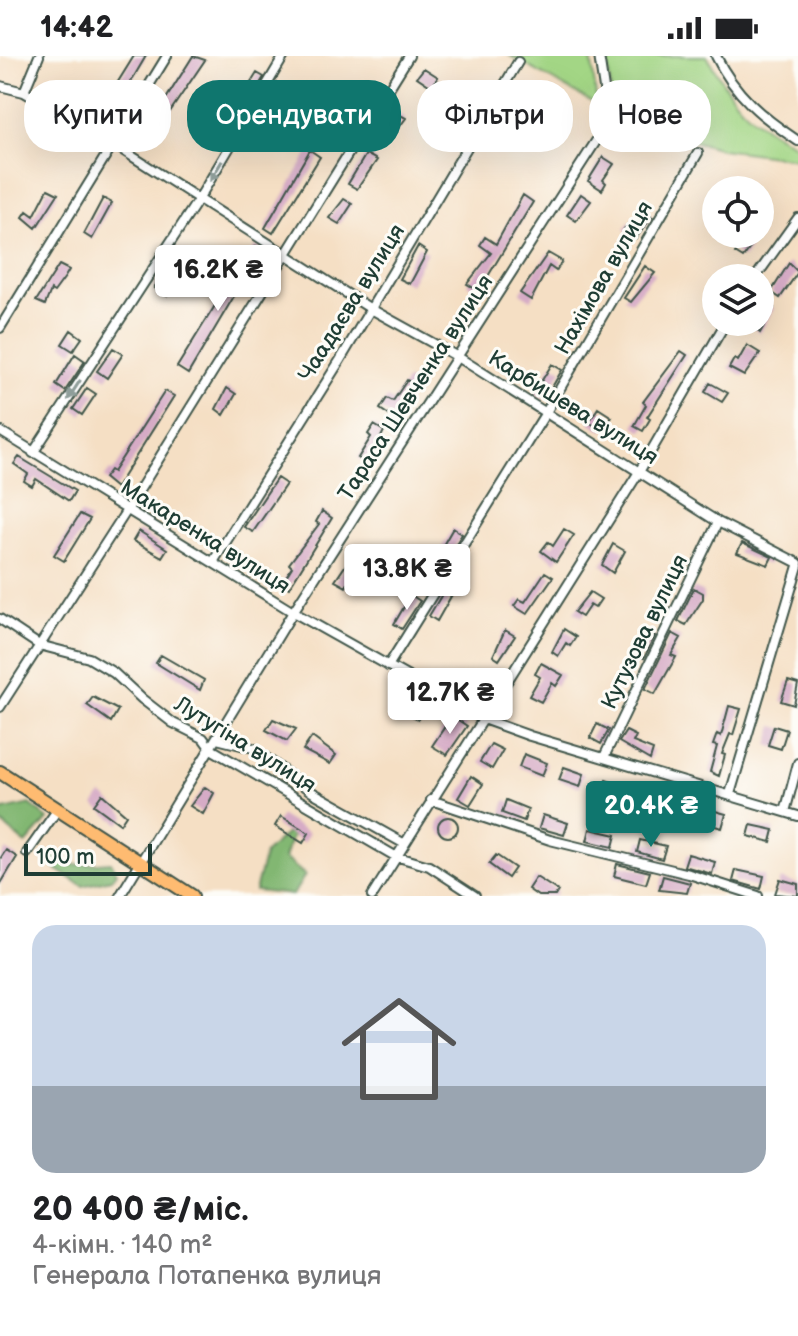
<!DOCTYPE html>
<html lang="uk">
<meta charset="utf-8">
<style>
:root{--surface:#fff;--page:#f2f2f2;--text:#202124;--muted:#757577;--accent:#0f766e}
body{margin:0;font-family:"Balsamiq Sans",sans-serif;background:var(--page);color:var(--text);height:100vh;display:flex;flex-direction:column;font-size:30px;white-space:nowrap}
*{box-sizing:border-box;margin:0}
p{font-size:26px;color:var(--muted)}
.icon{flex:none;width:44px;height:44px;fill:none;stroke:currentColor;stroke-width:2;stroke-linecap:round;stroke-linejoin:round}
.map{position:relative;height:840px;overflow:hidden}
.details{display:flex;flex-direction:column;background:var(--surface);flex:1}
.details>*{flex:none}
.banner{position:absolute;left:24px;top:24px;width:750px;height:72px;display:flex;gap:16px}
.fabs{position:absolute;left:702px;top:120px;display:grid;gap:16px}
.fabs a{display:grid;place-items:center;width:72px;height:72px;border-radius:50%;background:var(--surface);box-shadow:0 8px 32px #0002;font-size:40px}
.scale{position:absolute;left:24px;bottom:20px;width:128px;box-sizing:border-box;padding-left:8px;border:4px solid #1f3d34;border-top:0;font-size:22px;line-height:28px;white-space:nowrap;color:#1f3d34;-webkit-text-stroke:6px #fdfcf7;paint-order:stroke}
.price{position:absolute;translate:-50% -68px;padding:0 18px;border-radius:8px;background:#fff;color:#222;font-size:26px;line-height:52px;filter:drop-shadow(0 2px 4px #0008)}
.price::after{content:'';position:absolute;left:50%;top:48px;width:24px;height:18px;margin-left:-12px;background:inherit;clip-path:polygon(0 0,100% 0,50% 100%)}
.price.on{background:var(--accent);color:#fff}
ul{padding:0;list-style:none}
li{display:grid;align-content:center;gap:16px;height:424px;padding:0 32px}
li span{display:grid;place-items:center;height:248px;border-radius:24px;color:#555}
li>.icon{margin-inline-start:auto}
span .icon{width:144px;height:144px;fill:#fffc;stroke-width:1}
li b{font-size:34px}
.pill{padding:0 28px;border-radius:32px;background:var(--surface);box-shadow:0 8px 32px #0002;font-size:28px;line-height:72px}
.pill.on{background:var(--accent);color:#fff}
.status{display:flex;justify-content:space-between;align-items:center;height:56px;padding:0 40px;background:var(--surface);direction:ltr}
.status svg{height:22px;fill:currentColor}
.map>svg:first-child{display:block}
.green{fill:#a3d685;stroke:#618a5c;stroke-width:2}
.forest{fill:#82b772;stroke:#507a53;stroke-width:2}
.building{fill:#d6abc6}
.lines{fill:none;stroke-linecap:round;stroke-linejoin:round}
.minor-casing{stroke:#3f554a;stroke-width:12}
.primary-casing{stroke:#3f554a;stroke-width:16}
.minor{stroke:#fff;stroke-width:8}
.primary{stroke:#febb71;stroke-width:12}
.oneway{fill:#8f9e9a}
.labels{text-anchor:middle;dominant-baseline:central;stroke-width:6;stroke-linejoin:round;paint-order:stroke}
.street-label{font-size:22px;fill:#1f3d34;stroke:#fdfcf7}
</style>
<div class="status"><b>14:42</b><svg viewBox="0 0 49 12"><path d="M0 12V9h3v3zM5 12V6h3v6zM10 12V3h3v9zM15 12V0h3v12zM26 1h20v11H26zM47 4h2v5h-2z"/></svg></div>
<div class="map">
<svg width="798" height="840" viewBox="0 0 798 840">
<rect width="100%" height="100%" fill="#fdfcf7"/>
<filter id="ink" filterUnits="userSpaceOnUse"><feTurbulence type="fractalNoise" baseFrequency=".0125" numOctaves="2"/><feDisplacementMap in="SourceGraphic" scale="16" xChannelSelector="R" yChannelSelector="G"/><feConvolveMatrix kernelMatrix="1 2 1 2 8 2 1 2 1" color-interpolation-filters="sRGB"/></filter>
<filter id="wash" filterUnits="userSpaceOnUse"><feTurbulence type="fractalNoise" baseFrequency=".006" numOctaves="4" result="noise"/><feDisplacementMap in="SourceGraphic" scale="32" xChannelSelector="R" yChannelSelector="G"/><feGaussianBlur stdDeviation="1.8" result="paint"/><feColorMatrix in="noise" values="0 0 0 0 0 0 0 0 0 0 0 0 0 0 0 0 0 1.4 0 .05"/><feComposite in="paint" operator="in"/></filter>
<g filter="url(#wash)">
<rect width="100%" height="100%" fill="#f5dfc4"/>
<path class="green" d="M510 0H591L597 49Z
M607 0H707C736 52 747 62 798 91V103L721 93 614 62Z"/>
<path class="forest" d="M30 748 48 763 26 788 0 766V755Z
M290 774 293 778 284 802 305 819 293 839 255 835 265 797Z
M47 797 71 809 111 806 117 817 111 823 83 830 45 806Z"/>
<g id="blocks">
<path class="building" d="M134 0H146L103 73 93 66Z
M193 0 205 4 157 75 149 70Z
M424 12 438 21 432 31 417 21Z
M257 17 264 21 232 74 224 70Z
M393 55 406 62 391 82 381 75Z
M310 94 320 101 273 177 265 172Z
M366 98 377 104 357 133 348 128Z
M603 101 614 108 603 124 606 127 602 134 588 125Z
M48 133 58 138 36 172 23 161 27 155 34 160Z
M581 138 591 145 576 165 567 159Z
M523 139 533 146 479 235 467 228 491 197 480 189 485 181 496 188Z
M103 142 112 147 92 183 84 178Z
M344 143 352 148 339 168 329 162Z
M641 154 652 161 636 182 624 173 630 166 633 168Z
M720 178H728L750 192 743 202 735 197 737 194 717 183Z
M256 190 264 195 256 203 188 318 177 311 242 206 244 207Z
M418 190 427 196 410 228 400 223Z
M548 197 562 205 556 215 549 210 531 244 520 237Z
M173 202 182 209 170 227 174 230 167 240 154 232Z
M789 207 798 216 780 242 771 236Z
M59 209 69 214 65 221 54 236 51 234 45 249 36 245Z
M645 210 655 217 631 246 624 242Z
M763 247 774 252 760 277 753 271 760 266Z
M71 274 82 282 73 295 62 288Z
M747 289 760 297 744 320 729 312 734 303 738 305Z
M113 292 123 298 107 322 97 315Z
M681 295 687 299 647 361 650 363 643 375 634 370 646 349 643 346Z
M75 298 85 305 65 335 56 329Z
M552 308 562 314 545 343 534 337Z
M407 324 416 329 395 363 380 353 387 342 393 345Z
M710 327 728 337 722 346 705 336Z
M87 332 96 338 82 359 73 353Z
M227 332 236 338 224 359 216 353Z
M165 335 174 340 116 432 104 422 110 414 113 416Z
M598 352 612 361 603 375 589 366Z
M374 369 384 375 368 408 358 402 371 381 368 378Z
M19 401 75 435 69 445 36 423 32 430 24 425 28 418 14 408Z
M277 422 286 428 253 476 244 471Z
M322 455 332 462 289 532 282 527 292 511 289 508 319 468 316 466Z
M80 458 90 463 64 505 54 499Z
M453 472 462 478 442 510 434 505Z
M564 473 574 479 556 506 541 495 548 486 553 490Z
M139 475 167 493 162 501 133 485Z
M742 487 772 501 768 509 737 497Z
M613 488 625 495 613 517 602 509Z
M351 501 359 506 346 531 335 525Z
M545 516 553 521 527 558 514 550 519 543 525 546Z
M447 530 454 535 437 565 429 560Z
M694 532 703 537V543L686 569 678 565Z
M590 536 601 543 595 552 590 549 582 561 574 556Z
M411 539 420 545 402 573 394 568Z
M564 573 576 581 570 590 566 587 558 600 552 596Z
M505 574 515 580 499 604 493 600Z
M646 576 655 580 644 602 635 597Z
M672 577 681 582 671 599 676 601 655 638 645 633Z
M161 599 204 624 200 634 156 607Z
M541 607 563 619 556 630 552 627 541 646 529 640 540 621 535 618Z
M788 625 798 628 794 649 781 645Z
M463 631 478 640 473 649 457 640Z
M402 638 425 652 418 663 394 651Z
M93 641 118 654 111 666 87 649Z
M729 650 741 653 733 679 730 678 722 698 725 699 719 720 710 716 717 690 713 689 717 678 721 680Z
M452 660 467 670 447 699 432 690Z
M273 663 296 673 287 685 266 674Z
M597 668 609 674 601 688 590 682Z
M774 670 787 674 781 693 768 689Z
M626 675 636 680 633 686 653 694 650 704 619 686Z
M312 681 336 699 330 708 303 694Z
M491 688 503 694 492 713 480 706Z
M524 698 547 707 542 720 519 711Z
M564 711 584 718 580 731 559 724Z
M471 720 483 728 470 749 458 742Z
M606 724 631 733 628 745 602 736Z
M205 731 214 737 203 758 190 750Z
M102 738 126 759 120 768 94 749Z
M655 740 677 746 673 758 652 752Z
M506 744 528 753 524 765 502 757Z
M701 751 726 758 722 772 697 765Z
M543 759 568 767 564 779 539 772Z
M281 760 309 777 303 787 275 770Z
M438 771a10 10 0 1 1 20 0a10 10 0 1 1-20 0Z
M751 769 774 774 771 786 748 780Z
M590 773 616 779 613 791 587 785Z
M640 784 666 790 662 803 637 796Z
M6 794 17 801 0 829V803Z
M688 798 715 806 712 818 684 810Z
M496 799 515 812 508 822 489 808Z
M617 808 650 816 646 828 614 820Z
M736 814 764 820 761 833 733 825Z
M663 820 690 827 687 837 659 834Z
M536 821 558 835 555 840H538L528 833Z
M780 823 798 828V840L775 838Z"/>
</g>
</g>
<g filter="url(#ink)">
<use href="#blocks" fill-opacity="0" stroke="#3f554a" stroke-width="2"/>
<g class="lines">
<defs>
<path id="minor" d="M716 0C735 39 762 61 798 85
M0 30 24 36 113 88 371 253 458 301 718 466 798 507
M24 36 39 0
M755 222 798 162
M0 272 167 0
M0 375 293 556 483 663 530 680 798 760
M33 397 200 141 284 0
M213 506 339 306 518 6
M0 563 39 589 89 602 114 617 142 643 173 667 203 682 211 693 395 800 429 810 475 840
M388 610 545 358 698 97
M0 651 127 454 409 0
M217 683 253 692 312 736 403 787
M604 701 718 466
M730 738 798 510
M431 744 550 784 689 818 758 840
M785 756 798 707
M27 797 58 753
M120 840 293 556 609 65 599 0
M372 840 639 416 726 266"/>
<path id="primary" d="M0 716 192 840"/>
</defs>
<use href="#minor" class="minor-casing"/>
<use href="#primary" class="primary-casing"/>
<use href="#minor" class="minor"/>
<use href="#primary" class="primary"/>
</g>
<defs><path id="oneway-solid" d="M-6-.8H1V-3.2L6.5 0L1 3.2V.8H-6Z" transform="scale(2)"/></defs>
<g class="oneway">
<use href="#oneway-solid" transform="translate(216 115) rotate(121)"/>
<use href="#oneway-solid" transform="translate(74 334) rotate(123)"/>
</g>
</g>
<g class="labels">
<g class="street-label">
<text transform="translate(604 222) rotate(-60)">Нахімова вулиця</text>
<text transform="translate(352 247) rotate(-58)">Чаадаєва вулиця</text>
<text transform="translate(416 332) rotate(-57)">Тараса Шевченка вулиця</text>
<text transform="translate(573 352) rotate(32)">Карбишева вулиця</text>
<text transform="translate(205 481) rotate(32)">Макаренка вулиця</text>
<text transform="translate(645 576) rotate(-64)">Кутузова вулиця</text>
<text transform="translate(245 689) rotate(32)">Лутугіна вулиця</text>
</g>
</g>
</svg>
<div class="fabs">
<a><svg class="icon" aria-label="locate" viewBox="0 0 24 24"><circle cx="12" cy="12" r="6"/><path d="M12 2v4M12 18v4M2 12h4M18 12h4"/></svg></a>
<a><svg class="icon" aria-label="layers" viewBox="0 0 24 24"><path d="M12 4l9 5-9 5-9-5zM3 14l9 5 9-5"/></svg></a>
</div>
<div class="scale">100 m</div>
<b class="price" style="left:218px;top:257px">16.2K ₴</b>
<b class="price" style="left:407px;top:556px">13.8K ₴</b>
<b class="price" style="left:450px;top:680px">12.7K ₴</b>
<b class="price on" style="left:651px;top:793px">20.4K ₴</b>
<div class="banner">
<a class="pill">Купити</a>
<a class="pill on">Орендувати</a>
<a class="pill">Фільтри</a>
<a class="pill">Нове</a>
</div>
</div>
<section class="details">
<ul>
<li><span style="background:linear-gradient(#c9d6e8 65%,#9aa5b1 0)"><svg class="icon" aria-label="home" viewBox="0 0 24 24"><path d="M3 11l9-7 9 7M6 9v11h12V9"/></svg></span><div><b>20 400 ₴/міс.</b><p>4-кімн. · 140 m²</p><p>Генерала Потапенка вулиця</p></div></li>
</ul>
</section>
